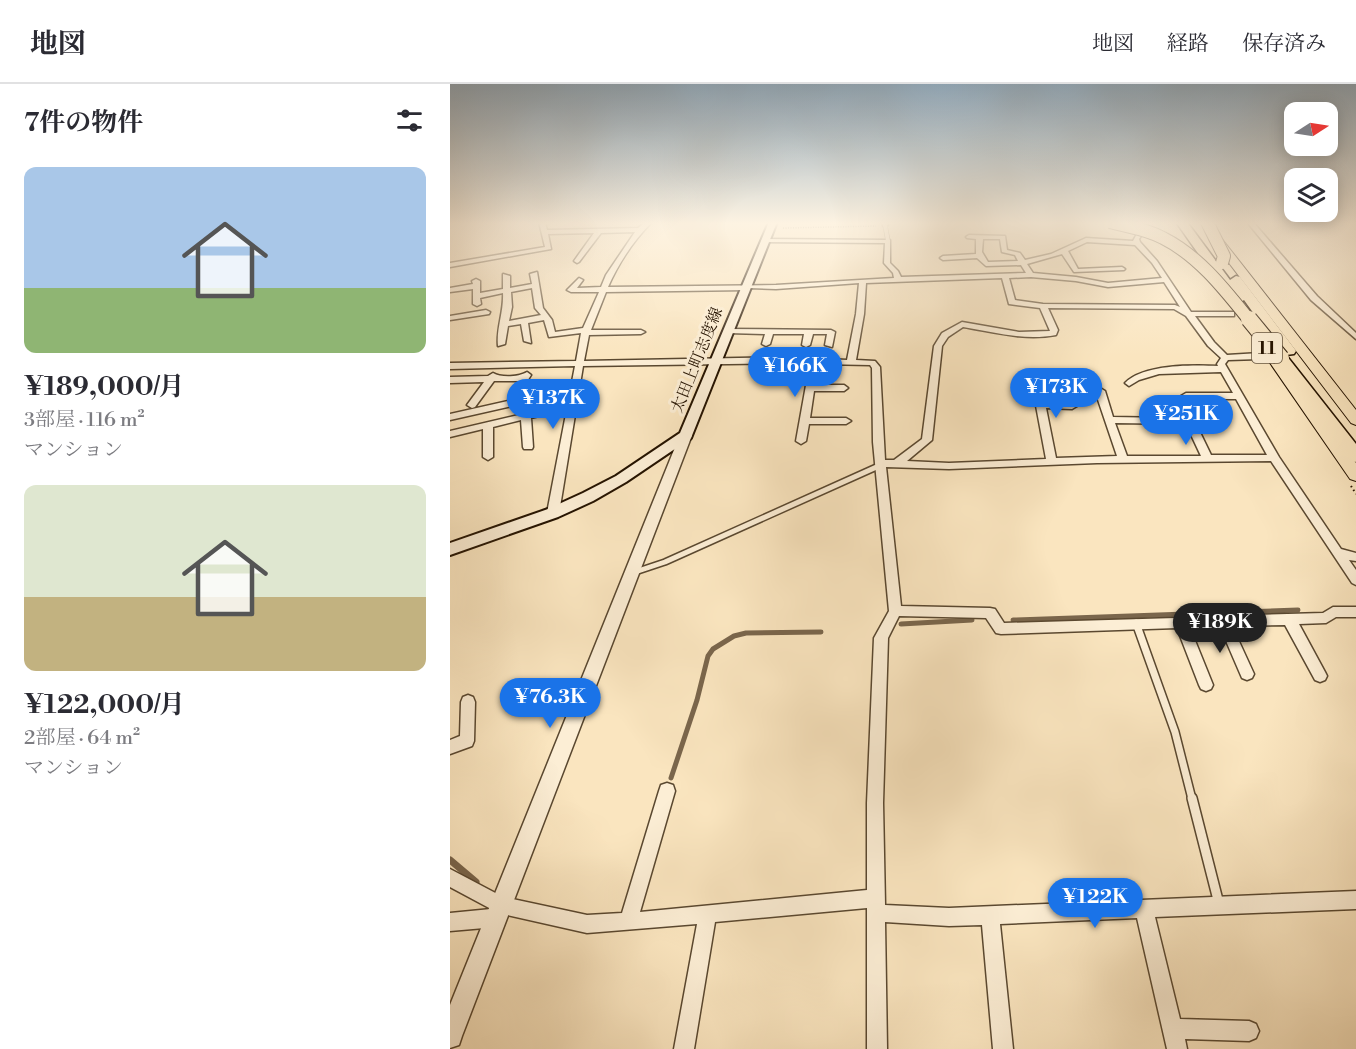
<!DOCTYPE html>
<html lang="ja">
<meta charset="utf-8">
<style>
:root{--surface:#fff;--page:#f2f2f3;--text:#2b2b33;--muted:#7c7c81;--line:#e1e1e2;--accent:#1a73e8}
body{margin:0;font-family:"Libre Bodoni","Noto Serif JP",serif;background:var(--page);color:var(--text);height:100vh;display:flex;flex-direction:column;font-size:22px;white-space:nowrap}
*{box-sizing:border-box;margin:0}
p{font-size:20px;color:var(--muted)}
.icon{flex:none;width:33px;height:33px;fill:none;stroke:currentColor;stroke-width:2;stroke-linecap:round;stroke-linejoin:round}
.map{position:relative;flex:1;overflow:hidden}
.panel{display:flex;flex-direction:column;background:var(--surface);width:450px}
.panel>*{flex:none}
.needle{width:39px;rotate:78deg}
.controls{position:absolute;left:834px;top:18px;display:grid;gap:12px}
.controls a{display:grid;place-items:center;width:54px;height:54px;border-radius:12px;background:var(--surface);box-shadow:0 3px 15px #0003;font-size:30px}
.price{position:absolute;translate:-50% -51px;padding:0 14px;border-radius:21px;background:var(--accent);color:#fff;font-size:20px;line-height:39px;filter:drop-shadow(0 2px 3px #0008)}
.price::after{content:'';position:absolute;left:50%;top:36px;width:18px;height:14px;margin-left:-9px;background:inherit;clip-path:polygon(0 0,100% 0,50% 100%)}
.price.on{background:#222;color:#fff}
ul{padding:0;list-style:none}
li{display:grid;align-content:center;gap:12px;height:318px;padding:0 24px}
li span{display:grid;place-items:center;height:186px;border-radius:12px;color:#555}
li>.icon{margin-inline-start:auto}
span .icon{width:108px;height:108px;fill:#fffc;stroke-width:1}
li b{font-size:26px}
h2{display:flex;justify-content:space-between;align-items:center;height:72px;padding:0 24px;font-size:26px}
header{display:flex;align-items:center;gap:36px;box-sizing:border-box;height:84px;padding:0 30px;background:var(--surface);border-bottom:2px solid var(--line)}
header strong{font-size:28px}
nav{display:flex;gap:33px;margin-inline-start:auto;font-size:21px}
main{display:flex;flex:1;min-height:0}
.map>svg:first-child{display:block}
.lines{fill:none;stroke-linecap:round;stroke-linejoin:round}
.stream-far1{stroke:#7a664c;stroke-width:5}
.stream{stroke:#7a664c;stroke-width:7}
.service-far3-casing{stroke:#5a4830;stroke-width:5}
.service-far2-casing{stroke:#5a4830;stroke-width:8}
.service-far1-casing{stroke:#5a4830;stroke-width:10}
.service-casing{stroke:#5a4830;stroke-width:12}
.minor-casing{stroke:#5a4830;stroke-width:3}
.tertiary-casing{stroke:#5a4830;stroke-width:3}
.secondary-casing{stroke:#251300;stroke-width:4}
.trunk-casing{stroke:#251300;stroke-width:2}
.motorway-casing{stroke:#251300;stroke-width:3}
.path-far1{stroke:#251300;stroke-width:1.5;stroke-dasharray:1 1.5;stroke-linecap:butt}
.path{stroke:#251300;stroke-width:2;stroke-dasharray:1.5 3;stroke-linecap:butt}
.service-far3{stroke:#fceed5;stroke-width:4}
.service-far2{stroke:#fceed5;stroke-width:5}
.service-far1{stroke:#fceed5;stroke-width:7}
.service{stroke:#fceed5;stroke-width:9}
.minor{fill:#fceed5;fill-rule:evenodd}
.tertiary{fill:#fceed5;fill-rule:evenodd}
.secondary{fill:#fceed5;fill-rule:evenodd}
.trunk{fill:#fae5bf;fill-rule:evenodd}
.motorway{fill:#fae5bf;fill-rule:evenodd}
.motorway-bridge-far1-casing{stroke:#251300;stroke-width:14;stroke-linecap:butt}
.motorway-bridge-casing{stroke:#251300;stroke-width:18;stroke-linecap:butt}
.motorway-bridge-far1{stroke:#fae5bf;stroke-width:12}
.motorway-bridge{stroke:#fae5bf;stroke-width:16}
.labels{text-anchor:middle;dominant-baseline:central;stroke-width:6;stroke-linejoin:round;paint-order:stroke}
.far-street-label{font-size:16px;fill:#251300;stroke:#fceed5}
.shield{fill:#fceed5;stroke:#665540;stroke-width:1.5}
.shield-label{font-size:18px;font-weight:bold;fill:#251300}
</style>
<header>
<strong>地図</strong>
<nav><a>地図</a><a>経路</a><a>保存済み</a></nav>
</header>
<main>
<section class="panel">
<h2>7件の物件<svg class="icon" aria-label="filters" viewBox="0 0 24 24"><path d="M4 7h16M4 17h16"/><circle cx="9" cy="7" r="2"/><circle cx="15" cy="17" r="2"/></svg></h2>
<ul>
<li><span style="background:linear-gradient(#a9c7e8 65%,#8fb573 0)"><svg class="icon" aria-label="home" viewBox="0 0 24 24"><path d="M3 11l9-7 9 7M6 9v11h12V9"/></svg></span><div><b>¥189,000/月</b><p>3部屋 · 116 m²</p><p>マンション</p></div></li>
<li><span style="background:linear-gradient(#dfe7d0 60%,#c2b280 0)"><svg class="icon" aria-label="home" viewBox="0 0 24 24"><path d="M3 11l9-7 9 7M6 9v11h12V9"/></svg></span><div><b>¥122,000/月</b><p>2部屋 · 64 m²</p><p>マンション</p></div></li>
</ul>
</section>
<div class="map">
<svg width="906" height="965" viewBox="0 0 906 965">
<rect width="100%" height="100%" fill="#fae5bf"/>
<filter id="stains"><feTurbulence type="fractalNoise" baseFrequency=".00333" numOctaves="4"/><feColorMatrix values="0 0 0 0 .2 0 0 0 0 .09 0 0 0 0 .02 0 0 0 .5 -.17"/></filter>
<radialGradient id="worn" r=".72"><stop offset=".6" stop-color="#630" stop-opacity="0"/><stop offset="1" stop-color="#630" stop-opacity=".3"/></radialGradient>
<g class="lines">
<path class="stream-far1" d="M563 536 848 526
M451 540 522 536
M221 694 247 616 258 572 263 565 284 552 296 549 371 548"/>
<path class="stream" d="M0 776 26 798"/>
<defs>
<path id="service-far3" d="M435 141 438 157"/>
<path id="service-far2" d="M185 488 215 478 431 381"/>
<path id="service-far1" d="M686 539 725 648 742 715"/>
<path id="service" d="M742 714 769 820"/>
<path id="minor" d="M89 138H95L97 146 188 144 195 138H202C184 156 168 180 158 203L326 201 444 194 443 189 434 179 435 159 312 158 311 157 314 155 440 156V179L448 187 451 193 576 189 571 181 536 182 527 174 493 176 490 174 493 172 526 170V155L517 154 516 153 519 151 555 152 557 166 570 169 575 176 601 170 636 154 683 157 688 148V141L692 138H700L693 143 694 148 689 155 690 158 707 177 741 228H784V232H745L764 258 777 271 810 269 814 272 810 275 778 276 775 280 829 373 891 465 906 469V477L899 476 906 486V501L902 499 821 377 647 379 499 385 436 383 451 522 540 524 545 525 554 539 726 534 731 532 736 533 873 529 883 523H906V533H886L876 539 849 540 875 588 877 592 875 596 870 598 865 596 835 541 782 542 804 590 802 594 797 596 792 594 770 543 740 544 763 601 761 605 756 607 751 605 749 601 727 544 551 550 546 549 536 534 449 532 438 554 433 719 435 821 499 824 906 807V825L705 833 730 935 799 937 806 940 809 947 806 954 799 957 735 955 737 965H717L687 834 550 840 563 965H543L532 841 499 842 435 838 437 965H417V824L265 838 244 965H224L247 840 137 849 53 830 55 834 52 840 46 843 0 847V829L41 825 0 803V785L53 813 137 831 172 829 209 707 211 701 217 699 223 701 225 707 190 828 417 806V719L424 554 439 527 423 358 422 284 420 281 369 280 365 301H394L398 304 394 307H364L360 334H396L401 337 396 340H359L356 357 351 360 346 357 360 279 133 282 109 429 107 432H99L97 429 120 309 0 336V330L121 303 125 282 0 285V279L126 277 131 249 99 253 94 236 78 239 81 259 74 257 71 240 58 242 55 260 48 262C46 245 54 228 53 209L30 214 31 220 27 222 23 220V205L0 208V204L23 200 22 197 26 195 30 197V209L53 205V190L60 192V204L82 200 80 190 87 188 93 224 102 236 105 248 133 244 149 208H121L117 206 129 194 133 196 127 204 151 203 156 191 185 148 151 149 129 178 127 179 124 177 144 149 98 150 101 165 0 183V179L95 163ZM533 155H550L552 168 565 171 568 177 538 178 532 168ZM637 158 685 161 702 179 712 194 658 199 626 193 583 189 577 180 612 170 624 188 674 186 675 185 672 183 628 185 618 167ZM581 193 626 197 658 203 714 198 730 223 725 221 593 220 565 216 559 194ZM552 194 559 220 590 224 600 247 569 248 512 238 492 249 484 262 472 355 444 376H435L430 283 425 277 406 276 414 230 416 199ZM409 199 406 230 397 276 337 273 134 277 139 251 191 250 195 248 191 246H141L156 208 296 206 299 204 326 205ZM82 204 85 224 91 231 59 237 62 223 61 208ZM598 224 724 225 736 232 758 262 771 274 767 280 768 282C742 281 694 280 675 299L679 302 689 296 709 290 771 288 783 309H736L731 312 736 315H786L817 371H761L746 340 763 339V335L727 334 720 318 715 315 710 318 718 334 663 333 655 307 650 304 645 307 667 372 606 374 596 324 622 325 627 322 622 319 594 318 591 307 572 301 569 302V306L584 311 596 375 499 379 457 377 482 356 492 262 498 253 513 243C544 248 574 257 606 251L608 246ZM665 339 736 340 751 372H677Z
M432 138H438V141L433 142Z
M797 138H803L867 212 906 249V255L861 216Z
M36 226 40 228 39 230 0 236V232Z
M275 245 381 246 385 248 382 263 375 261 377 250H363L360 261 356 263 352 261 354 250H323L320 260 316 262 312 260 315 250 278 249H275Z
M77 288 81 291 69 310 66 311 61 308 69 297H44L25 323 22 324 17 321 34 298 0 299V293L38 292 43 289C51 294 69 293 77 288Z
M94 325 97 326V330L81 334 83 363 82 365H74L73 363 71 336 43 343V373L38 376 33 373V345L0 353V347Z
M18 611 23 613 25 618 24 657 22 662 0 670V656L10 652 11 618 13 613Z"/>
<path id="tertiary" d="M236 347 242 351 12 952 9 961 0 964V921L230 351Z"/>
<path id="secondary" d="M319 138H327L241 354 176 398 143 417 108 433 0 471V459L98 425 133 409 166 392 230 349Z"/>
<path id="trunk" d="M764 149 768 150 906 326V341L901 339 760 154 759 152Z
M814 256 819 257 906 379V397L900 395 807 260Z"/>
<path id="motorway" d="M726 138H737L780 196 786 192 790 193 844 264 846 267 844 270 836 271 906 360V378L900 376 814 261 812 258 814 255H822L794 216 788 220 783 219Z"/>
</defs>
<use href="#service-far3" class="service-far3-casing"/>
<use href="#service-far2" class="service-far2-casing"/>
<use href="#service-far1" class="service-far1-casing"/>
<use href="#service" class="service-casing"/>
<use href="#minor" class="minor-casing"/>
<use href="#tertiary" class="tertiary-casing"/>
<use href="#secondary" class="secondary-casing"/>
<use href="#trunk" class="trunk-casing"/>
<use href="#motorway" class="motorway-casing"/>
<path class="path-far1" d="M333 144 426 142"/>
<path class="path" d="M901 402 906 410"/>
<use href="#service-far3" class="service-far3"/>
<use href="#service-far2" class="service-far2"/>
<use href="#service-far1" class="service-far1"/>
<use href="#service" class="service"/>
<use href="#minor" class="minor"/>
<use href="#tertiary" class="tertiary"/>
<use href="#secondary" class="secondary"/>
<use href="#trunk" class="trunk"/>
<use href="#motorway" class="motorway"/>
<defs>
<path id="motorway-bridge-far1" d="M660 138C678 143 697 145 713 154 749 172 775 206 800 237
M757 138 774 172 772 179"/>
<path id="motorway-bridge" d="M799 235 831 274"/>
</defs>
<use href="#motorway-bridge-far1" class="motorway-bridge-far1-casing"/>
<use href="#motorway-bridge" class="motorway-bridge-casing"/>
<use href="#motorway-bridge-far1" class="motorway-bridge-far1"/>
<use href="#motorway-bridge" class="motorway-bridge"/>
</g>
<linearGradient id="sky" x2="0" y2="1"><stop stop-color="#92abbe"/><stop offset="0.51" stop-color="#fdf3e2"/><stop offset="1" stop-color="#fdf3e2" stop-opacity="0"/></linearGradient>
<rect width="906" height="273" fill="url(#sky)"/>
<g class="labels">
<g class="far-street-label">
<text transform="translate(247 276) rotate(-68)">太田上町志度線</text>
</g>
<rect class="shield" x="802" y="249" width="30" height="30" rx="4.5"/>
<g class="shield-label">
<text x="817" y="264">11</text>
</g>
</g>
<rect width="100%" height="100%" filter="url(#stains)"/>
<rect width="100%" height="100%" fill="url(#worn)"/>
</svg>
<div class="controls">
<a><svg class="needle" viewBox="-14 -14 28 28"><path d="M0-13l5 13h-10z" fill="#e53935"/><path d="M0 13l5-13h-10z" fill="#7c7c81"/></svg></a>
<a><svg class="icon" aria-label="layers" viewBox="0 0 24 24"><path d="M12 4l9 5-9 5-9-5zM3 14l9 5 9-5"/></svg></a>
</div>
<b class="price" style="left:345px;top:314px">¥166K</b>
<b class="price" style="left:606px;top:335px">¥173K</b>
<b class="price" style="left:103px;top:346px">¥137K</b>
<b class="price" style="left:736px;top:362px">¥251K</b>
<b class="price on" style="left:770px;top:570px">¥189K</b>
<b class="price" style="left:100px;top:645px">¥76.3K</b>
<b class="price" style="left:645px;top:845px">¥122K</b>
</div>
</main>
